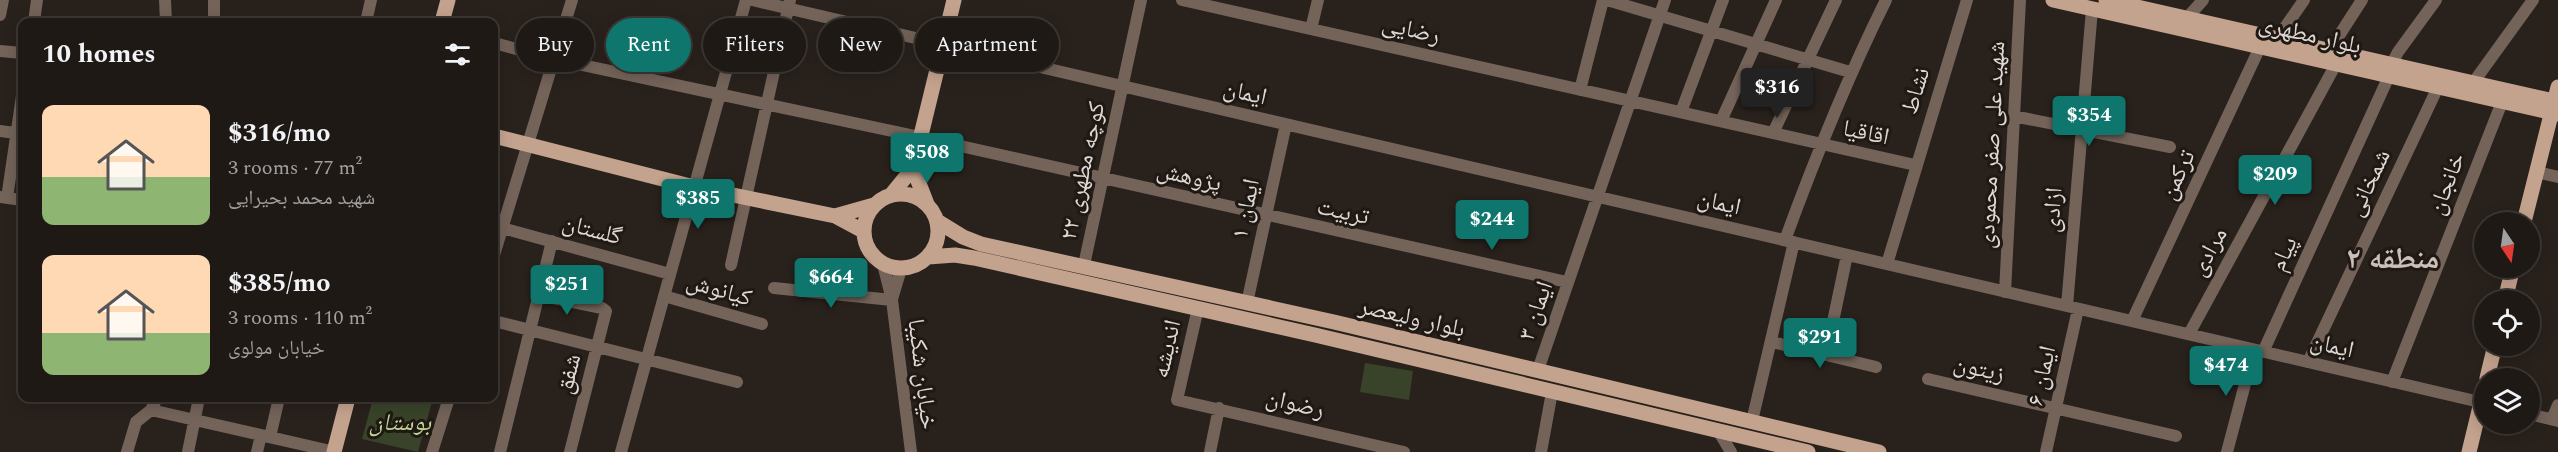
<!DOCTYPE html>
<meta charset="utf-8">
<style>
:root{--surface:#1f1915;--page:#27221e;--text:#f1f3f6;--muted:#a1a0a0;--line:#3c3834;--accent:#0f766e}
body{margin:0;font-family:Spectral,"Noto Naskh Arabic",serif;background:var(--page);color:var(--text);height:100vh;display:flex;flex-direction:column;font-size:22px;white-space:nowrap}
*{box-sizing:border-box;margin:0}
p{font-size:20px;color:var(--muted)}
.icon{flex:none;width:33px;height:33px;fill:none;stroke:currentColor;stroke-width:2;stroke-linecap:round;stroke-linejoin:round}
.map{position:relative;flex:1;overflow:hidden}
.details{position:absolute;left:18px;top:18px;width:480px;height:384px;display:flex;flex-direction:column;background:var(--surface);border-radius:12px;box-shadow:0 3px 15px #0003,0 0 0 2px var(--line)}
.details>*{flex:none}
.top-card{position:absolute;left:516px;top:18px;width:570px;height:54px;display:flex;gap:12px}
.needle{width:39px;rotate:167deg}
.tools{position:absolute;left:2474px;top:212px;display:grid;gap:12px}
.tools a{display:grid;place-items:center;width:66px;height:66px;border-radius:50%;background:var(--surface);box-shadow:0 3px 15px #0003,0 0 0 2px var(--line);font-size:30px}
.price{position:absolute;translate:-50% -51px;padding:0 14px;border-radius:6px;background:var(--accent);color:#fff;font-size:20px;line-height:39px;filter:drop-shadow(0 2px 3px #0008)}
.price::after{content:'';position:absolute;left:50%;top:36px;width:18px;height:14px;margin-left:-9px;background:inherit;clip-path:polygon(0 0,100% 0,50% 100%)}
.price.on{background:#222;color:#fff}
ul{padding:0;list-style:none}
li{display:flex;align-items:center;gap:18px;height:150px;padding:0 24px}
li span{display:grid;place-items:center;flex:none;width:168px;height:120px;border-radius:12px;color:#555}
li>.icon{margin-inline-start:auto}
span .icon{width:72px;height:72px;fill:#fffc;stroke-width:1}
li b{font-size:26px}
h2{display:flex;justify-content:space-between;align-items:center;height:72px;padding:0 24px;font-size:26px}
.chip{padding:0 21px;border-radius:27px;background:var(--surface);box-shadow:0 3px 15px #0003,0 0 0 2px var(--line);font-size:21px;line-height:54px}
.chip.on{background:var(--accent);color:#fff}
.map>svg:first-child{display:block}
.green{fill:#394329}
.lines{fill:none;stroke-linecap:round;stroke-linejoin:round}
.minor{stroke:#736359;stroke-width:12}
.major{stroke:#c4a38e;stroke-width:15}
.labels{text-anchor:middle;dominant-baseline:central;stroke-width:6;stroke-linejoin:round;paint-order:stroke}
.street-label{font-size:24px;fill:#ded8d5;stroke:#1f1813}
.park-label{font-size:24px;font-style:italic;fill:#bcd495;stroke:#1f1813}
.district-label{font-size:30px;font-weight:bold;fill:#cbc0b9;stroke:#1f1813}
</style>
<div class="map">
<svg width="2558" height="452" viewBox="0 0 2558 452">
<rect width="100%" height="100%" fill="#29211c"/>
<path class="green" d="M1365 363 1413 371 1409 400 1360 392Z
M373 398H433L418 452 362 439Z"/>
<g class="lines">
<path class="minor" d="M165 0 166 22
M214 0V22
M752 0 2484 403
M1182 0 1915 165
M1607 0 1850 72
M0 15 3 0
M2187 18 2203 0
M34 22 37 0
M366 22 371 0
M1311 29 1318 0
M2277 39 2304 0
M494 43 554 59 920 137 1567 282
M0 51 22 53
M2329 51 2362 0
M2391 65 2398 52 2436 0
M2473 83 2533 0
M1580 90 1603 0
M1681 112 1723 0
M2013 116 2170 147
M1721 121 1776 0
M0 131 22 134
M1773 133 1836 0
M2537 172 2558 177
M0 197 22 200
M7 198 22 96
M502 228 670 274
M1785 240C1815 158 1847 78 1886 0
M494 255 572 0
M883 264 892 300 911 452
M1887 264 1967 0
M731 265 790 0
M1084 265 1141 0
M774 288 892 300
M2005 292 2020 0
M539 295 602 308 606 311 570 452
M664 296 762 324
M892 299 901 269
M1247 303 1286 124
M2067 306 2092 9
M1198 308 1177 400 1404 452
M494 321 737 382
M2132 321 2260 47
M2189 334 2336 64
M1772 342 1876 367
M2263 352 2389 76
M1826 355 1847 255
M2308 362 2438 87
M1538 370 1665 0
M1928 379 2176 436
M2392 382 2502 102
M151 410 335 452
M2529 414 2558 421
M2552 419 2558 405
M1752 421 1794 242
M1719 432 1731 452
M270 437 279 398
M127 452 136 422 151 410 157 398
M188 452 199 398
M257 452 261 435
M432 452 449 398
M500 452 552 241
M621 452 746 0
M1210 452 1219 408
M1541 452 1552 392
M2046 452 2078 309
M2227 452 2254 350"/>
<path class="major" d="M2053 0 2558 114
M2106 0 2558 102
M442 22 448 0
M494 136 694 187 835 216 863 231
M913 168 927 204
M864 231a37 37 0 1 1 74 0a37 37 0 1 1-74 0Z
M891 195 913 168 954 0
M835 216 874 205
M937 221 963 237 981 244 1334 322 1879 452
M2524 222 2558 87
M928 257 955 255 974 258 1315 335 1808 452
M2505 300 2513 267
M2487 378 2495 345
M334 452 348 398
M2469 452 2484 390"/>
</g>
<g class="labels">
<g class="street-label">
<text transform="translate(1411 30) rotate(13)">رضایی</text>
<text transform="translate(2310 35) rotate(13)">بلوار مطهری</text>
<text transform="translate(1916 91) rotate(-73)">نشاط</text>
<text transform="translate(1245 93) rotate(13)">ایمان</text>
<text transform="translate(1866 133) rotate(12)">اقاقیا</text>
<text transform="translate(1992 145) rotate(-87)">شهید علی صفر محمودی</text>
<text transform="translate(1083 171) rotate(-78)">کوچه مطهری ۲۲</text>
<text transform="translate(2178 175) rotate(-65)">ترکمن</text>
<text transform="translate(1189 177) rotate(13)">پژوهش</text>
<text transform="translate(2369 183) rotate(-65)">شمخانی</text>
<text transform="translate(2447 184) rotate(-69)">خانجان</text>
<text transform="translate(1719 203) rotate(13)">ایمان</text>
<text transform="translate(1246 209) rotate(-78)">ایمان ۱</text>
<text transform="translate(2053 210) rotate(-86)">ازادی</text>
<text transform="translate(1343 212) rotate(12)">تربیت</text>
<text transform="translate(592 230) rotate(15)">گلستان</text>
<text transform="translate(2209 252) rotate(-61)">مرادی</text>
<text transform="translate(2284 254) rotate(-66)">پیام</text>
<text transform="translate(719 290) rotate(16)">کیانوش</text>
<text transform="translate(1536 311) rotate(-71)">ایمان ۳</text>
<text transform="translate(1412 318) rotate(13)">بلوار ولیعصر</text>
<text transform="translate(2332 346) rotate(13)">ایمان</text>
<text transform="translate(1167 349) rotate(-77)">اندیشه</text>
<text transform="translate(1979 369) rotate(13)">زیتون</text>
<text transform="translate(569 374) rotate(-76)">شفق</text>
<text transform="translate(922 374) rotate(83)">خیابان شکیبا</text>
<text transform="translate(2042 376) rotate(-77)">ایمان ۶</text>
<text transform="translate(1295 404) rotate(13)">رضوان</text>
</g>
<g class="park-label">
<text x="400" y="423">بوستان</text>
</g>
<g class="district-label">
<text x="2393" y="259">منطقه ۲</text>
</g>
</g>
</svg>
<div class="tools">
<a><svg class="needle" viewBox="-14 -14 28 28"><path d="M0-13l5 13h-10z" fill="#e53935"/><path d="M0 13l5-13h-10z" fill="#a1a0a0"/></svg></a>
<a><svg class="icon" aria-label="locate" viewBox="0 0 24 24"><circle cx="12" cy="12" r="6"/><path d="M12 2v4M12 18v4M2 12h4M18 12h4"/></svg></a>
<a><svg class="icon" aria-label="layers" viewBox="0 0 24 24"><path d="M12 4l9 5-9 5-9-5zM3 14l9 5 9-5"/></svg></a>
</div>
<b class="price on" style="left:1777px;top:119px">$316</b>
<b class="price" style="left:2089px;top:147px">$354</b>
<b class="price" style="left:927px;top:184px">$508</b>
<b class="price" style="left:2275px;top:206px">$209</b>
<b class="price" style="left:698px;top:230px">$385</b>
<b class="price" style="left:1492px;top:251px">$244</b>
<b class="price" style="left:831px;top:309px">$664</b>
<b class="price" style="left:567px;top:316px">$251</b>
<b class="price" style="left:1820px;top:369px">$291</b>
<b class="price" style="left:2226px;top:397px">$474</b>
<div class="top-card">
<a class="chip">Buy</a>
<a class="chip on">Rent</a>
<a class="chip">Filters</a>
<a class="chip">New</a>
<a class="chip">Apartment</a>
</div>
<section class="details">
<h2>10 homes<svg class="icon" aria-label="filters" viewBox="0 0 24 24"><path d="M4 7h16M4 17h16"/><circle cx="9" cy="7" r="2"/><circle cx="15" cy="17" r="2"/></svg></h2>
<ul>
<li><span style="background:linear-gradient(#ffd9b3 60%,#8fb573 0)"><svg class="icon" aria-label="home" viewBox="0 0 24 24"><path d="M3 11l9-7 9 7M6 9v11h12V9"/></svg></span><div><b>$316/mo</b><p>3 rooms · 77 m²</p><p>شهید محمد بحیرایی</p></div></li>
<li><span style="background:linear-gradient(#ffd9b3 65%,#8fb573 0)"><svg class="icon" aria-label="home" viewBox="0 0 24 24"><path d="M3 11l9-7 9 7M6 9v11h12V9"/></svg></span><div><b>$385/mo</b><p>3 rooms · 110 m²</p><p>خیابان مولوی</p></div></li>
</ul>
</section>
</div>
